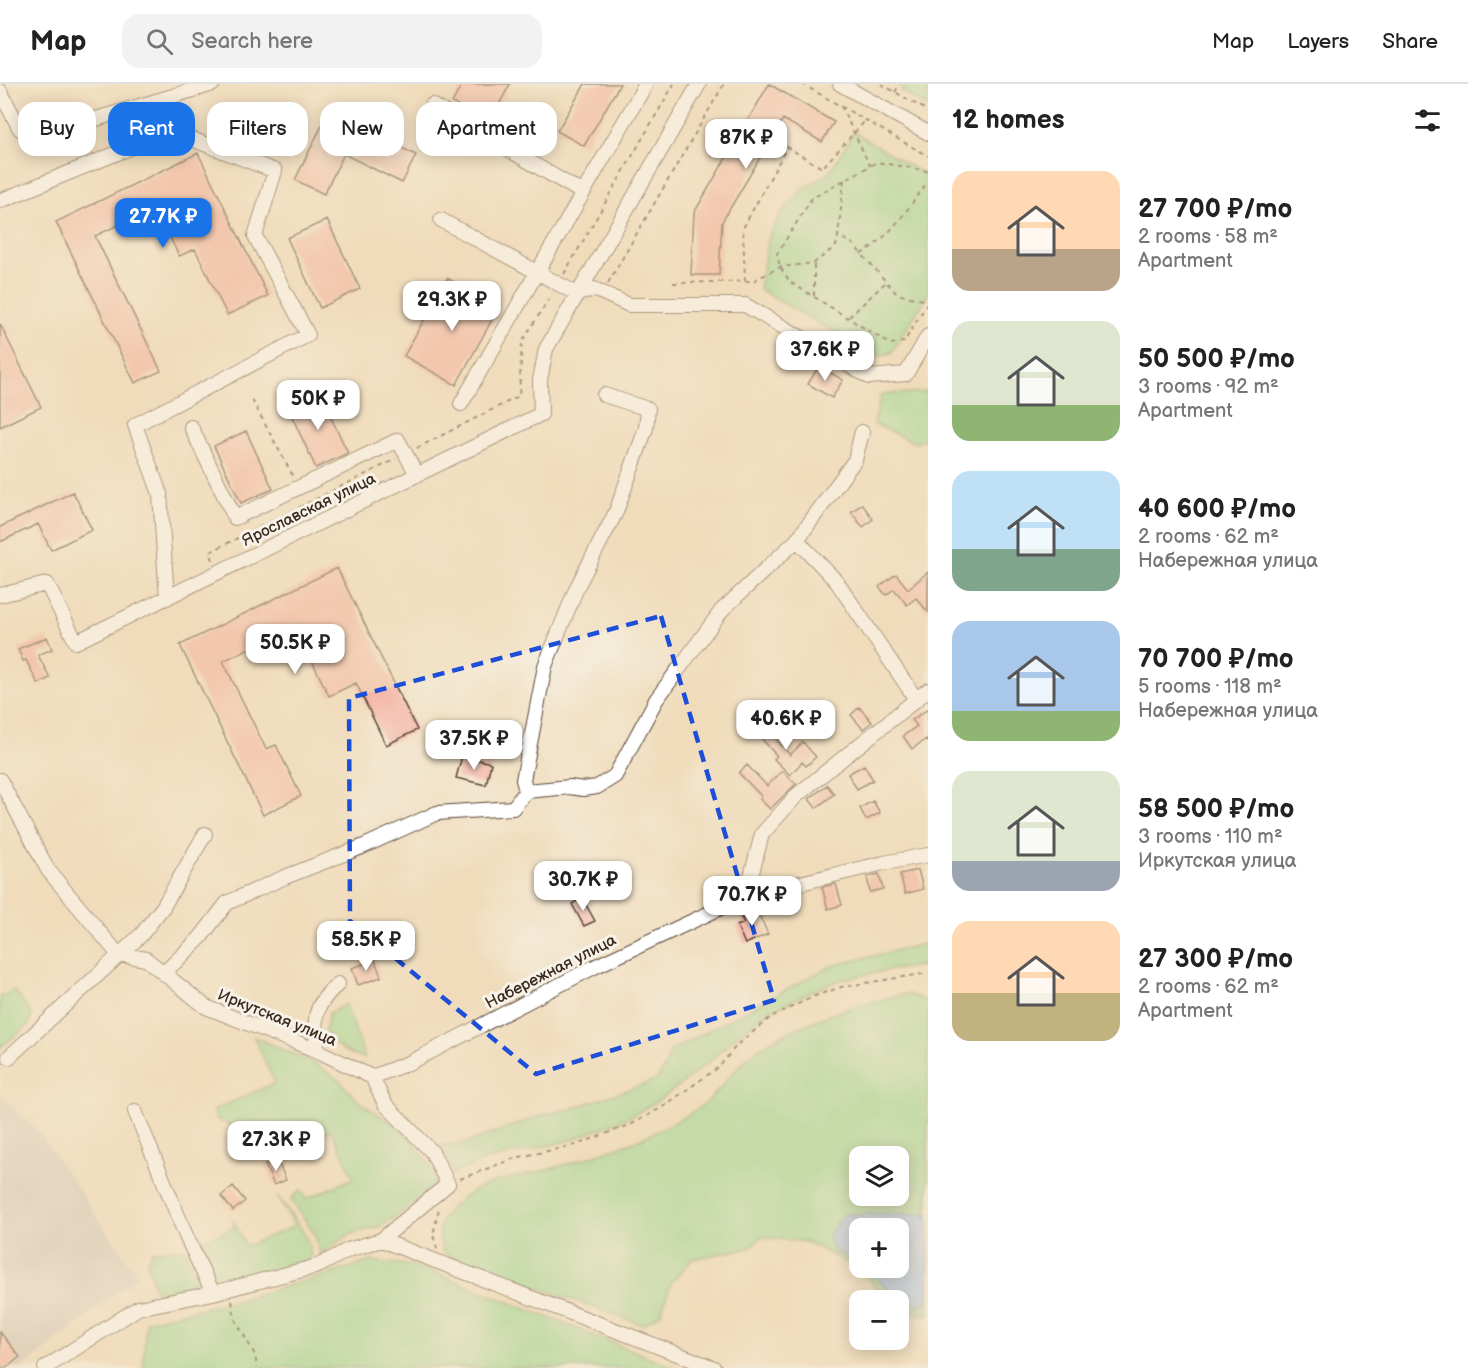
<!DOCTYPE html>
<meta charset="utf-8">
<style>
:root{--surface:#fff;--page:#f2f2f2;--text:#222;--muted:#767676;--line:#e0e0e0;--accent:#1a73e8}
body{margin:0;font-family:"Balsamiq Sans",sans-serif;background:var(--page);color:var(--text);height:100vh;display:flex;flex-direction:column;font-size:22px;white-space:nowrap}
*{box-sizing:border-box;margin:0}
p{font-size:20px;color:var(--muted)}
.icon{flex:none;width:33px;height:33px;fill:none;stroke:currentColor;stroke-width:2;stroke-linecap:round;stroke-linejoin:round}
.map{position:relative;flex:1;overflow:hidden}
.panel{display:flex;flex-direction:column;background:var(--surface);width:540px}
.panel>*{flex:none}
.top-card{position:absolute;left:18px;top:18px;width:570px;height:54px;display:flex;gap:12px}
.fabs{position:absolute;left:849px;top:1062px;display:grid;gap:12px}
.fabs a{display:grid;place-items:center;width:60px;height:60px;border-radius:12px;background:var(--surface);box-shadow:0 3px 15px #0003;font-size:30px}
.price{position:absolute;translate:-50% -51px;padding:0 14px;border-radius:12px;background:#fff;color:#222;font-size:20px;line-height:39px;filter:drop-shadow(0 2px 3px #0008)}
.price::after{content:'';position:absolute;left:50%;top:36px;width:18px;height:14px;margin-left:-9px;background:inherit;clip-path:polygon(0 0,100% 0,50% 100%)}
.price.active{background:var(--accent);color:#fff}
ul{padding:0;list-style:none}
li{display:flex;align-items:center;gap:18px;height:150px;padding:0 24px}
li span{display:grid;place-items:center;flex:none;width:168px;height:120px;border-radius:18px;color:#555}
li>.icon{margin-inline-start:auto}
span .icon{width:72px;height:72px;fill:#fffc;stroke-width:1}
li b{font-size:26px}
h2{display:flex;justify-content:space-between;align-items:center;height:72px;padding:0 24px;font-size:26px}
.chip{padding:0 21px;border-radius:18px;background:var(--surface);box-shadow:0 3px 15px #0003;font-size:21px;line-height:54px}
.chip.active{background:var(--accent);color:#fff}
header{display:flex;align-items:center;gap:36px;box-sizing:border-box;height:84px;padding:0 30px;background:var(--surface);border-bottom:2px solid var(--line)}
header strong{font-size:28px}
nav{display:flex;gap:33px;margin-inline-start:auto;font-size:21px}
.search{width:420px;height:54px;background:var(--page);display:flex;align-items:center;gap:15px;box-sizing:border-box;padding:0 21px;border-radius:18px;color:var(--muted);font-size:22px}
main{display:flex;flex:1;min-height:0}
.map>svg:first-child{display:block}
.industrial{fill:#ccc2b9}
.green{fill:#92d891;stroke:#668158;stroke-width:1.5;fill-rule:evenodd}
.water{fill:#8bbbf6;stroke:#63728a;stroke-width:1.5}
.building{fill:#f4ad9d}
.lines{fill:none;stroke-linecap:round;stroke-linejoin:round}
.minor-casing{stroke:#564536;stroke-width:16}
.path{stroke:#564536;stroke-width:2;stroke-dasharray:4.5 4.5;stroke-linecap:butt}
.minor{stroke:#fff;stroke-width:14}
.marked{fill:none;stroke:#1d4ed8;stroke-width:4.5;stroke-dasharray:12 8;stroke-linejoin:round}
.labels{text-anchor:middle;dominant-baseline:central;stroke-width:6;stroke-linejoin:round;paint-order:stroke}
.street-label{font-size:16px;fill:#3b2a1e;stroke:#f7f3e8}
</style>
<header>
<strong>Map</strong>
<div class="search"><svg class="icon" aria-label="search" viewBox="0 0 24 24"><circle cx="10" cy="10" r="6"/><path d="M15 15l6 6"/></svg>Search here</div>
<nav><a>Map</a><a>Layers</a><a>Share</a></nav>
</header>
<main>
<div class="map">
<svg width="928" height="1284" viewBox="0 0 928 1284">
<rect width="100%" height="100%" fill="#f7f3e8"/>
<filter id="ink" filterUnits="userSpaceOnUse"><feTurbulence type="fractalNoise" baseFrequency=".0167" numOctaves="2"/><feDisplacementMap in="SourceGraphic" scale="12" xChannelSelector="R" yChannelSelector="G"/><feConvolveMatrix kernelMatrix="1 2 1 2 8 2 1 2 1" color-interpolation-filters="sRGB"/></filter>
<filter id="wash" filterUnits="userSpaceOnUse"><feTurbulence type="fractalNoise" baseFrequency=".008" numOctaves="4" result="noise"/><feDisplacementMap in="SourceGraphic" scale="24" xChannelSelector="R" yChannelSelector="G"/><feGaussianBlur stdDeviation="1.35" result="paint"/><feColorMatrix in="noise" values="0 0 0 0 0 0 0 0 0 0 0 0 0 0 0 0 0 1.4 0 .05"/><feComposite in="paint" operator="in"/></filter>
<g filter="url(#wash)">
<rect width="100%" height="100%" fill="#f0dcbb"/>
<path class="industrial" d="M0 1011 38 1047 138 1192 22 1284H0Z"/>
<path class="green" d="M905 0H928V23L901 7Z
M854 48 928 93V211L891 269 876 272 759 205 769 152 782 128 802 106 829 89Z
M928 308V354L915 359 874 340 881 310Z
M928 859V881L884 887 840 896 813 907 767 928 733 955 710 977 683 999 658 1017 629 1033 572 1056 482 1077 453 1089 441 1061 466 1059 543 1031 570 1025 657 996 666 981 670 967 831 882Z
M14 906 32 931 28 941 0 964V913Z
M907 910 928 917V1130H844L832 1165 859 1179 860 1184H865L898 1214 917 1222 928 1216V1232L899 1225 898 1216H887L859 1184 806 1158 761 1153 749 1164 692 1175 671 1199 661 1229 643 1241 444 1170C436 1146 437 1134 457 1118 484 1095 514 1095 546 1086 580 1077 612 1066 645 1053 658 1047 699 1026 708 1017 722 1003 733 986 748 973 784 943 860 918 907 910ZM860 1072H898V1112H860Z
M346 920 365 974C347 971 334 962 325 947L329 929Z
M254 953 312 978 339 996 358 1017 404 1047 428 1078 437 1095 418 1117 382 1142 351 1150 320 1170 314 1149 291 1115 301 1106 306 1115 354 1094 331 1046 287 1067 216 1035 214 1026 275 999Z
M277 1112C290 1130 317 1157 309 1180L235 1199 215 1201 196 1160 234 1143 233 1136 246 1162 295 1142Z
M184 1165 193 1182 197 1200 174 1208H156L147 1178 152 1167Z
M372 1177 417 1182 677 1284H143L146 1237 240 1216Z"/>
<path class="water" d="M844 1130H928V1216L917 1222 898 1214 865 1184H898V1144H860L859 1179 832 1165 828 1152Z"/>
<g id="blocks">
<path class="building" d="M462 0H510L489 39 452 19Z
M585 0H620L584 62 557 47Z
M769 0 834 38 822 58 783 35 722 138 719 191H691L694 129Z
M329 27 416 71 402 99 344 70 324 110 295 96Z
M198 69 268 212 227 231 195 165 179 172 155 123 95 152 161 287 135 299 56 138Z
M327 136 360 205 320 224 287 154Z
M447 194 499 223 456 301 404 272Z
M0 240 41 323 0 343Z
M819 282 843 296 832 314 808 300Z
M319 309 348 369 316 384 288 324Z
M246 347 273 405 241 419 214 362Z
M73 408 92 446 51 466 38 440 0 458V443Z
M862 420 873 435 863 443 851 428Z
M337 484 417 646 386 661 356 599 329 612 295 542 223 577 266 665 276 661 301 712 263 731 180 561Z
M928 488V528L916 514 907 521 894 505 886 511 879 503 896 490 908 505Z
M47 553 52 565 38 571 50 594 38 600 26 576 23 577 18 565Z
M859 623 872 638 863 645 851 631Z
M928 625V658L926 655 912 665 903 652 917 642 912 636Z
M761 639 790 671 803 658 816 673 806 682 802 678 790 691 774 675 777 672 753 645Z
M462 672 491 679 486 701 456 694Z
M747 681 767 702 782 687 796 700 770 725 760 715 762 713 739 689Z
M864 681 873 696 857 705 848 690Z
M827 701 834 710 816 724 809 715Z
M873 717 880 729 866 736 860 724Z
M918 786 923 805 905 810 900 790Z
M879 790 883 805 870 808 867 793Z
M836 800 842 821 828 825 822 803Z
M582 814 595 837 584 842 572 820Z
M757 826 768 850 745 860 737 842 744 839 741 833Z
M375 876 381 893 358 901 352 884Z
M277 1076 286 1096 274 1101 265 1081Z
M233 1102 245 1117 233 1127 221 1112Z
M0 1248 20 1273 6 1284H0Z"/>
</g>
</g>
<g filter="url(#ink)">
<use href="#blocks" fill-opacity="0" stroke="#564536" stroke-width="1.5"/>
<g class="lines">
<defs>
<path id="minor" d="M840 0 928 49
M0 7 20 45 39 52 213 0
M432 21 583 109
M0 117 171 47 275 87 255 152 308 251 135 341 160 410 167 514
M441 136 577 210 594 205 629 221H745L869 293 906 290 928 252
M461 320 646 0
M191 343 235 434 398 356 417 391
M797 456 837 498 916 615
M0 511 47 500 76 558 541 330 540 296 546 265 699 0
M0 696 48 786 118 870 146 875 206 923 318 967 372 993 385 1020 432 1068 448 1100 381 1156 348 1166 318 1182 213 1209 138 1224 45 1284
M526 707 570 703 583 705 597 703 615 692 656 616 722 526 797 456 855 376 862 348
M746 812 762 750 797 711 928 606
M164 889 200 854 227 819 285 793 362 763 437 729 513 724 526 707 523 696 545 582 577 503 616 428 646 344 648 325 604 311
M318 967C313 936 313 921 338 900
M9 973 141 851 163 823 205 750
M372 993 411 978 594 883 746 812 884 779 928 771
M135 1027 187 1154 213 1209
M381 1156 714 1284"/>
</defs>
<use href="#minor" class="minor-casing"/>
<path class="path" d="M802 0 928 72
M881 0 928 27
M895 8 900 0
M841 22 870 82
M928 87 877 78 812 114 777 170 780 183 790 198 890 260 904 258 928 218
M844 96 838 153 851 158 897 210 928 217
M861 170C891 153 908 124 928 97
M564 190 674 0
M745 197 743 144 787 63 822 84 866 36
M608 199 724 0
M673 199 753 197 780 183 814 179 836 162 838 153
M814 212V179
M849 233 886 198
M252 316 293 392
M417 364 519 312 522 258 552 210
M213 476 210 468 396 375
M460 1095 515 1074 576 1061 632 1040 661 1024 719 983 737 961 771 933 815 912 841 903 928 889
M437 1165 433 1151 439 1124
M232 1217 235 1235 255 1271 257 1284"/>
<use href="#minor" class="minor"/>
</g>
</g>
<path d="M0 0H928V1284H0ZM661 532 774 916 536 990 350 837 349 614Z" fill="#f0dcbb" fill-opacity=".55" fill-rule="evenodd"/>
<path class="marked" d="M661 532 774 916 536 990 350 837 349 614Z"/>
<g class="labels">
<g class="street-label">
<text transform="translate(309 426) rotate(-26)">Ярославская улица</text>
<text transform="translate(551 888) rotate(-27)">Набережная улица</text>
<text transform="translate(277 934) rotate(22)">Иркутская улица</text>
</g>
</g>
</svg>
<div class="fabs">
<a><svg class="icon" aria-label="layers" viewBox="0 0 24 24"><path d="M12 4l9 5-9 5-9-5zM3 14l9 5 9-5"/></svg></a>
<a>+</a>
<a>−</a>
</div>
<b class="price" style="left:746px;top:86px">87K ₽</b>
<b class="price active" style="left:163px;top:165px">27.7K ₽</b>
<b class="price" style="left:452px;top:248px">29.3K ₽</b>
<b class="price" style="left:825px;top:298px">37.6K ₽</b>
<b class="price" style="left:318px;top:347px">50K ₽</b>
<b class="price" style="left:295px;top:591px">50.5K ₽</b>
<b class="price" style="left:786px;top:667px">40.6K ₽</b>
<b class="price" style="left:474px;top:687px">37.5K ₽</b>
<b class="price" style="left:583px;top:828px">30.7K ₽</b>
<b class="price" style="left:752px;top:843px">70.7K ₽</b>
<b class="price" style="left:366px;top:888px">58.5K ₽</b>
<b class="price" style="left:276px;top:1088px">27.3K ₽</b>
<div class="top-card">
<a class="chip">Buy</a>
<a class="chip active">Rent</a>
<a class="chip">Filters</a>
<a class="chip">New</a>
<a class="chip">Apartment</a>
</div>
</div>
<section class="panel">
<h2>12 homes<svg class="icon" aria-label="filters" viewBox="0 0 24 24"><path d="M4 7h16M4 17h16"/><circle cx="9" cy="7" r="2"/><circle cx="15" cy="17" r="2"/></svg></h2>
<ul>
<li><span style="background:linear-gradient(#ffd9b3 65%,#b9a48a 0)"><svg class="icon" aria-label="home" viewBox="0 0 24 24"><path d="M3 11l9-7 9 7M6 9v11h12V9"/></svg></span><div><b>27 700 ₽/mo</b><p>2 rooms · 58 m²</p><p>Apartment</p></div></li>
<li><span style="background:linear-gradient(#dfe7d0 70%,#8fb573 0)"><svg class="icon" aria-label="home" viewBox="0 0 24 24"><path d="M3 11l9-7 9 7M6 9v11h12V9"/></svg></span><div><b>50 500 ₽/mo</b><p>3 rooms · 92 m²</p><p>Apartment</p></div></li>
<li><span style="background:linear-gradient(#bfe0f5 65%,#7fa58c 0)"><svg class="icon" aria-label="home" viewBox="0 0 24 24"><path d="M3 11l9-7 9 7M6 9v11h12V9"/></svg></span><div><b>40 600 ₽/mo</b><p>2 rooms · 62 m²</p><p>Набережная улица</p></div></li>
<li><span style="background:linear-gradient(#a9c7e8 75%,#8fb573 0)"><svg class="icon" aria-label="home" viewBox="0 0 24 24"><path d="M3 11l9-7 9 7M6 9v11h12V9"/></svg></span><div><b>70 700 ₽/mo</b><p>5 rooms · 118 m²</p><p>Набережная улица</p></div></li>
<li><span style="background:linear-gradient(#dfe7d0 75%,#9aa5b1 0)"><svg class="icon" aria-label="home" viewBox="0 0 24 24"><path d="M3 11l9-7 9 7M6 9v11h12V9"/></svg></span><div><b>58 500 ₽/mo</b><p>3 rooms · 110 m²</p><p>Иркутская улица</p></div></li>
<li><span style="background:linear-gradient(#ffd9b3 60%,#c2b280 0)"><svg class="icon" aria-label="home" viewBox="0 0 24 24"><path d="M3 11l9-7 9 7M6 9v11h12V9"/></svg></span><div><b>27 300 ₽/mo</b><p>2 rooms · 62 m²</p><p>Apartment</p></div></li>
</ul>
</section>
</main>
